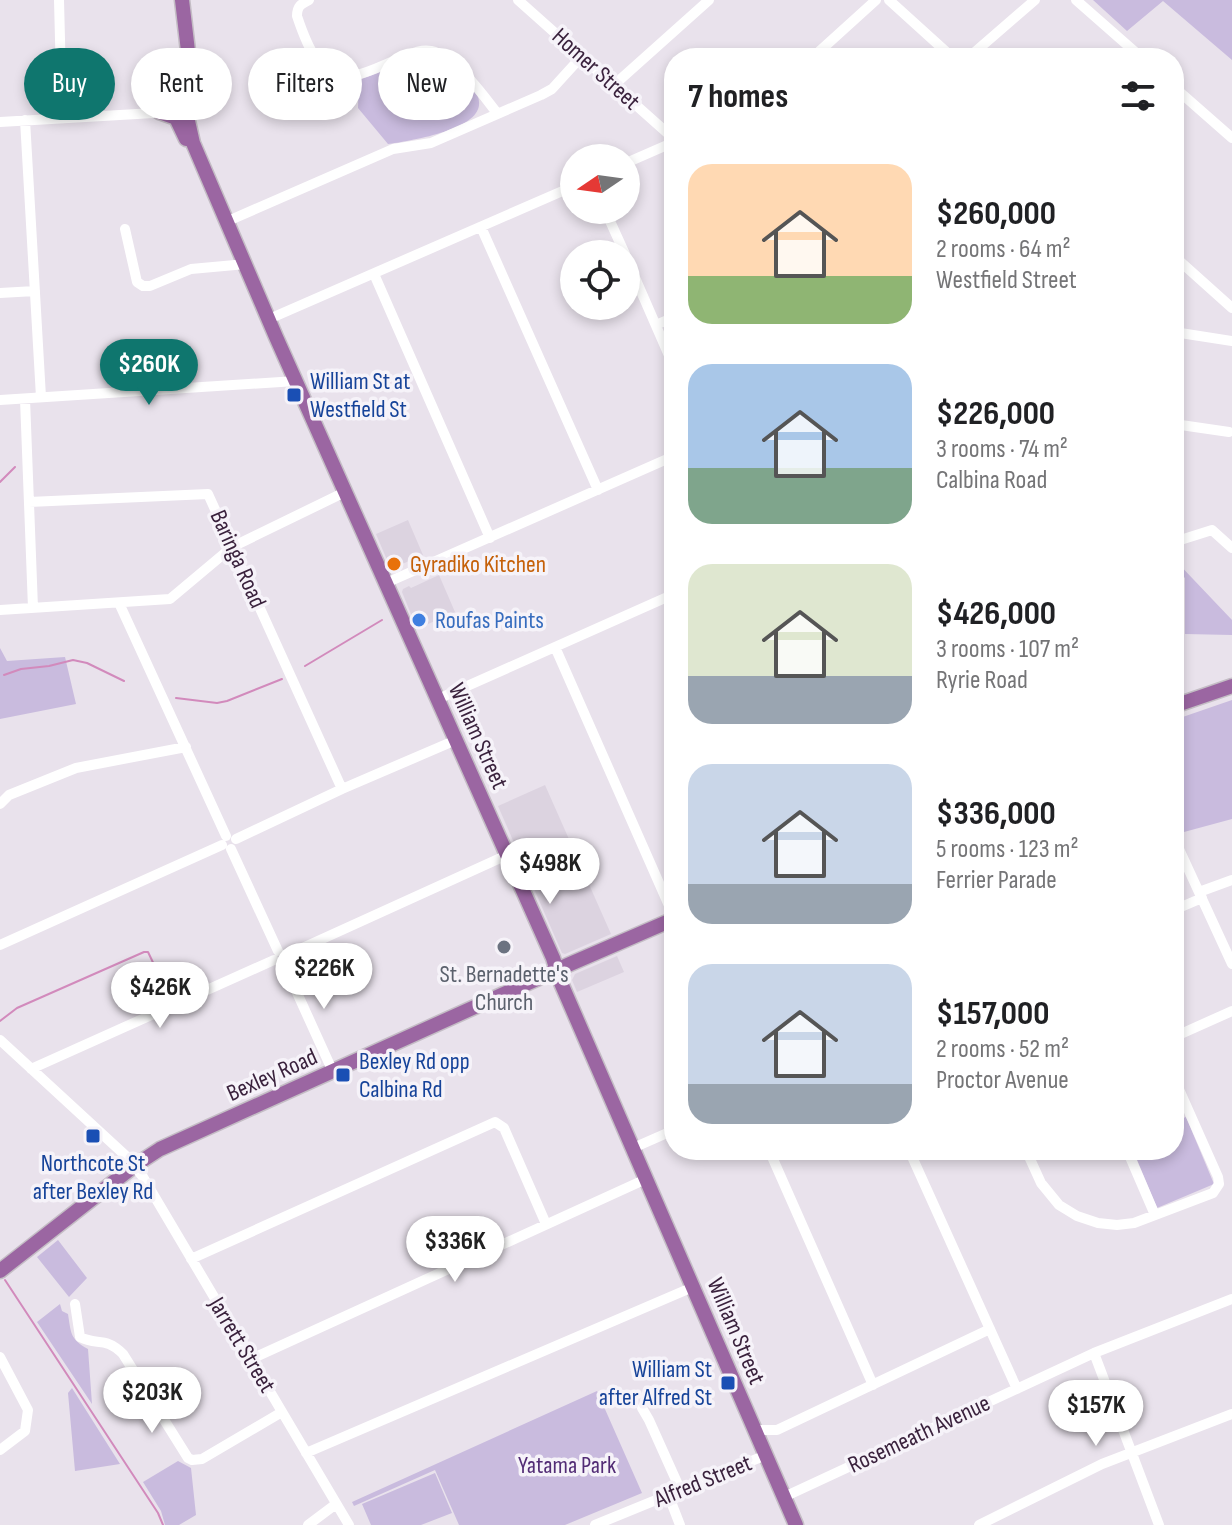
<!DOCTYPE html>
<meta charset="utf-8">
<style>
:root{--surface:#fff;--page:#f6f6f6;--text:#202124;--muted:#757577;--accent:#0f766e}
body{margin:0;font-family:"Sofia Sans Condensed",sans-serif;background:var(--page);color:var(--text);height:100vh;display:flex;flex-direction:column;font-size:30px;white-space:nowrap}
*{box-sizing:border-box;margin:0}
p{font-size:26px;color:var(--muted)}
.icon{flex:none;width:44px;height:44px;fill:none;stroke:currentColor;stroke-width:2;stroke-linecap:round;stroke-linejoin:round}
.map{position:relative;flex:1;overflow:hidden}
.details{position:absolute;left:664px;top:48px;width:520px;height:1112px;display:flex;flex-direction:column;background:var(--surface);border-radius:32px;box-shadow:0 4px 12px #0003}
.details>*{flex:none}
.banner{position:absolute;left:24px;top:48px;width:520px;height:72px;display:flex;gap:16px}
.needle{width:52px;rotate:257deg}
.controls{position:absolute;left:560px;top:144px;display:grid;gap:16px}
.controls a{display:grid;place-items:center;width:80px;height:80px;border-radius:50%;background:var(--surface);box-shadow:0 4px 12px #0003;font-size:40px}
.price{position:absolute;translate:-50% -68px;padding:0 18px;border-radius:28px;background:#fff;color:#222;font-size:26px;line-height:52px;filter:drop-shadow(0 2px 4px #0008)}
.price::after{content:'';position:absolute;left:50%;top:48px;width:24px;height:18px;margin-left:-12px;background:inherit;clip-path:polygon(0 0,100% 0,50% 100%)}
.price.active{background:var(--accent);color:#fff}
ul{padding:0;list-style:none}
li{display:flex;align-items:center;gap:24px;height:200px;padding:0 24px}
li span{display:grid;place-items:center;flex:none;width:224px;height:160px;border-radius:24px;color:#555}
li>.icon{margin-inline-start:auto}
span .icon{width:96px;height:96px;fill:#fffc;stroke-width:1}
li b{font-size:34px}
h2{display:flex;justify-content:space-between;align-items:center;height:96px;padding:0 24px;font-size:34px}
.tag{padding:0 28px;border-radius:36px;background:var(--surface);box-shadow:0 4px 12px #0003;font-size:28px;line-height:72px}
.tag.active{background:var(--accent);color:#fff}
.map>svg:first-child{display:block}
.built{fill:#dcd3e0}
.green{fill:#c9bbde}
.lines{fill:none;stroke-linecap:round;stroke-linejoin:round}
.stream{stroke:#d28abc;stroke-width:2}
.major-casing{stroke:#c4bdc5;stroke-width:17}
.minor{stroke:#fff;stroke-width:10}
.major{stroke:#9b66a2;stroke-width:14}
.transit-dot{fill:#1a4fb4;stroke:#f6f3f9;stroke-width:3}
.food-dot{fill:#e8710a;stroke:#f6f3f9;stroke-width:3}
.shop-dot{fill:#3f7fe0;stroke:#f6f3f9;stroke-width:3}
.worship-dot{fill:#6b7280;stroke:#f6f3f9;stroke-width:3}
.labels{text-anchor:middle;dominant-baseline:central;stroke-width:7;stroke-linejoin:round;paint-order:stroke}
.street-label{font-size:24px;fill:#3a223d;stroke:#f6f3f9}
.transit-label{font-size:24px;fill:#164399;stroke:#f6f3f9;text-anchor:start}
.food-label{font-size:24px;fill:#c56008;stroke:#f6f3f9;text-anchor:start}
.shop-label{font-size:24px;fill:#366cbe;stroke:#f6f3f9;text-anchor:start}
.worship-label{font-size:24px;fill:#5b616d;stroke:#f6f3f9}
.park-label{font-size:24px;fill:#522c75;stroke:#f6f3f9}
</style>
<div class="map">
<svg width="1232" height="1525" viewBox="0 0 1232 1525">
<rect width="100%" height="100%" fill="#e9e2ec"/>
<path class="built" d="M408 520 423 555 393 568 390 567 376 534Z
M439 575 455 612 417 629 402 592 403 589 409 586 411 588Z
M545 785 611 934 565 954 562 953 498 806Z
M617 956 624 972 577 992 572 980 575 974Z"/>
<path class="green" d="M1093 0H1232V60L1163 1 1127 31Z
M424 55C442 58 452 71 465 82 471 88 479 93 479 102 482 130 408 141 388 144L358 108 359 80Z
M1174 559 1232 620V635L1185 634V578L1174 567Z
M0 648 7 661 65 657 76 704 0 719Z
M1232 700V819L1184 832 1174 811V720Z
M1186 1117 1214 1184 1157 1208 1133 1150H1174V1122Z
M58 1240 87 1278 69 1297 37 1257Z
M60 1304 62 1311 68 1314C71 1333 70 1339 88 1349L92 1404 37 1322Z
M72 1388 120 1464 75 1471 68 1393Z
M597 1391 642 1493 565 1525H459L435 1470 354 1506 352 1502Z
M178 1461 191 1468 196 1515 179 1525H165L161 1511 143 1482Z
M435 1473 452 1513 421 1525H371L362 1504Z"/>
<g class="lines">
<path class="stream" d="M0 482 15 467
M305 666 382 620
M4 675 21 669 49 666 73 660 87 663 124 681
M176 698 217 703 227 701 282 679
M0 1021 17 1008 144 952H148L169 996
M5 1280 158 1513 163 1525"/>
<defs>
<path id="major" d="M182 0 190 68 188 121 193 143 276 337 553 958 561 983 796 1525
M159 112 176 118 186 139
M1174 706 1232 686
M0 1271 134 1166 160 1149 570 964 674 919"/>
</defs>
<use href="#major" class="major-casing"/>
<path class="minor" d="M59 0 62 118
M309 0C301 4 297 6 297 16 306 43 319 82 356 75 371 72 387 63 401 58 411 54 420 49 431 51 455 56 483 95 497 113
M518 0 674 139
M889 0 953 58
M1076 0 1142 58
M812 58 876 0
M968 58 1035 0
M614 85 709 0
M1174 87 1232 138
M25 120 41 397
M0 122 188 111
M626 163 674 142
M605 210 625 254
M228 221 393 149 431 143 541 95 552 89 582 56
M481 227 598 490
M125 229 137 282 143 286H150L191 269 246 264
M1174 256 1232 308
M626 257 674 367
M374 274 490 538
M0 293 35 291
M269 319 574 186
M656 325 674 317
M1174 332 1232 341
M25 399 33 608
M0 400 296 381
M1174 424 1229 432
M29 502 208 494 342 789
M1174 542 1212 530 1232 548
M386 583 674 456
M119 603 226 836
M0 610 170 599 232 547 345 492
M555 647 674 917
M438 699 674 594
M0 804 9 795 76 768 186 747
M1174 838 1232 964
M236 839 342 789 456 740
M231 849 278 951
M1199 892 1232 880
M1174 910 1202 898
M0 945 222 845
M287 955 507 855
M284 964 333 1072
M1174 1037 1232 1011
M0 1040 126 1156 143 1177 349 1525
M31 1069 274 960
M633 1148 674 1130
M769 1150 873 1385
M909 1150 1017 1389
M1026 1150 1041 1183 1059 1205 1077 1216 1098 1223 1117 1225 1134 1223 1213 1193 1219 1184 1218 1177 1174 1078
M1127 1150 1155 1215
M191 1259 495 1122 504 1128 546 1224
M75 1304 80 1337C97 1346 105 1336 123 1354L188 1458 192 1460 202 1459 282 1412
M1094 1353 1159 1525
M0 1357 28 1410 25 1431 0 1450
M251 1359 646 1179
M642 1408 649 1420 680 1489
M755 1430H777L990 1329
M306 1453 693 1287
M668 1494 680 1525
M784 1497 1094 1353 1232 1299
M308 1525 336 1504
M595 1525 766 1455
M979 1525 1102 1464 1232 1414"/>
<use href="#major" class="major"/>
</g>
<g class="transit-dot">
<rect x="286" y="387" width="16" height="16" rx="4"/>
<rect x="335" y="1067" width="16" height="16" rx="4"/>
<rect x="85" y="1128" width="16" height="16" rx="4"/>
<rect x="720" y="1375" width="16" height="16" rx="4"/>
</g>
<circle class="food-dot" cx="394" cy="564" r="8"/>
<circle class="shop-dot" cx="419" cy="620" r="8"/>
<circle class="worship-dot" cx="504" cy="947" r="8"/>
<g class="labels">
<g class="street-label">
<text transform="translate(596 69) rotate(42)">Homer Street</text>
<text transform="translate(238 559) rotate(66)">Baringa Road</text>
<text transform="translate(478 736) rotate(66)">William Street</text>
<text transform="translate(272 1075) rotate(-24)">Bexley Road</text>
<text transform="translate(736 1331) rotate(67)">William Street</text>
<text transform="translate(242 1345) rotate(59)">Jarrett Street</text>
<text transform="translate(919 1434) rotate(-25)">Rosemeath Avenue</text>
<text transform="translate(703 1481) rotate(-22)">Alfred Street</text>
</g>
<g class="transit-label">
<text x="310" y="381">William St at<tspan x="310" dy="28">Westfield St</tspan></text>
<text x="359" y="1061">Bexley Rd opp<tspan x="359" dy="28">Calbina Rd</tspan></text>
<text x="93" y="1163" text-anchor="middle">Northcote St<tspan x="93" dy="28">after Bexley Rd</tspan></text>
<text x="712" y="1369" text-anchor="end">William St<tspan x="712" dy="28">after Alfred St</tspan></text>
</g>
<g class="food-label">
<text x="410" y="564">Gyradiko Kitchen</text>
</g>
<g class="shop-label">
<text x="435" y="620">Roufas Paints</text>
</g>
<g class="worship-label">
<text x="504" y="974">St. Bernadette's<tspan x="504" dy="28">Church</tspan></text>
</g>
<g class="park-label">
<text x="567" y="1465">Yatama Park</text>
</g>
</g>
</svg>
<div class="controls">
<a><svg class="needle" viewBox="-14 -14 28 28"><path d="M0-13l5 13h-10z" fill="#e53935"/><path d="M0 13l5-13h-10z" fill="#757577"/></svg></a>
<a><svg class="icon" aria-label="locate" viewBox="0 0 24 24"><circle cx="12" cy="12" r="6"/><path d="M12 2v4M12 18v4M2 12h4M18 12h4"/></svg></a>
</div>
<b class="price active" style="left:149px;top:407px">$260K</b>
<b class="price" style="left:550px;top:906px">$498K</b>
<b class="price" style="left:324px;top:1011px">$226K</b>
<b class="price" style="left:160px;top:1030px">$426K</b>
<b class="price" style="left:455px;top:1284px">$336K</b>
<b class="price" style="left:152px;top:1435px">$203K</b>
<b class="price" style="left:1096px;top:1448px">$157K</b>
<div class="banner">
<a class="tag active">Buy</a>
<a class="tag">Rent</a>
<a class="tag">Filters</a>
<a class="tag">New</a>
</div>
<section class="details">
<h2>7 homes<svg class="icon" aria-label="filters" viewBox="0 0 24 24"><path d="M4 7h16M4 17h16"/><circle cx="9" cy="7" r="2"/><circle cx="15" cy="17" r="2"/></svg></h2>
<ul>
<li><span style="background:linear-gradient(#ffd9b3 70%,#8fb573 0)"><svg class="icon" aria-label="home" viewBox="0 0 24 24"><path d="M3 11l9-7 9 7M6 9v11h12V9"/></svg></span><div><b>$260,000</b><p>2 rooms · 64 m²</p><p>Westfield Street</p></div></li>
<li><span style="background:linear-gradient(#a9c7e8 65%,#7fa58c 0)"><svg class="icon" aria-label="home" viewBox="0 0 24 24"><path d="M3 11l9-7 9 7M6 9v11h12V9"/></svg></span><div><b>$226,000</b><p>3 rooms · 74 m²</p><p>Calbina Road</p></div></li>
<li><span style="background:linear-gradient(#dfe7d0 70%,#9aa5b1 0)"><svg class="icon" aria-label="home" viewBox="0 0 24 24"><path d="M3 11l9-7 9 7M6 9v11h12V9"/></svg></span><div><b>$426,000</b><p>3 rooms · 107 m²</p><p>Ryrie Road</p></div></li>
<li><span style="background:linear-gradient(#c9d6e8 75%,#9aa5b1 0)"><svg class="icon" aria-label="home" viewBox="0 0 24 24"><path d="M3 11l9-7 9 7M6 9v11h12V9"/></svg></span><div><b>$336,000</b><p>5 rooms · 123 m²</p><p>Ferrier Parade</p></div></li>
<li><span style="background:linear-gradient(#c9d6e8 75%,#9aa5b1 0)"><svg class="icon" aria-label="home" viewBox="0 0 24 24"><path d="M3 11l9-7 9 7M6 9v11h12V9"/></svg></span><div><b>$157,000</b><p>2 rooms · 52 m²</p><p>Proctor Avenue</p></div></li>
</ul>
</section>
</div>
